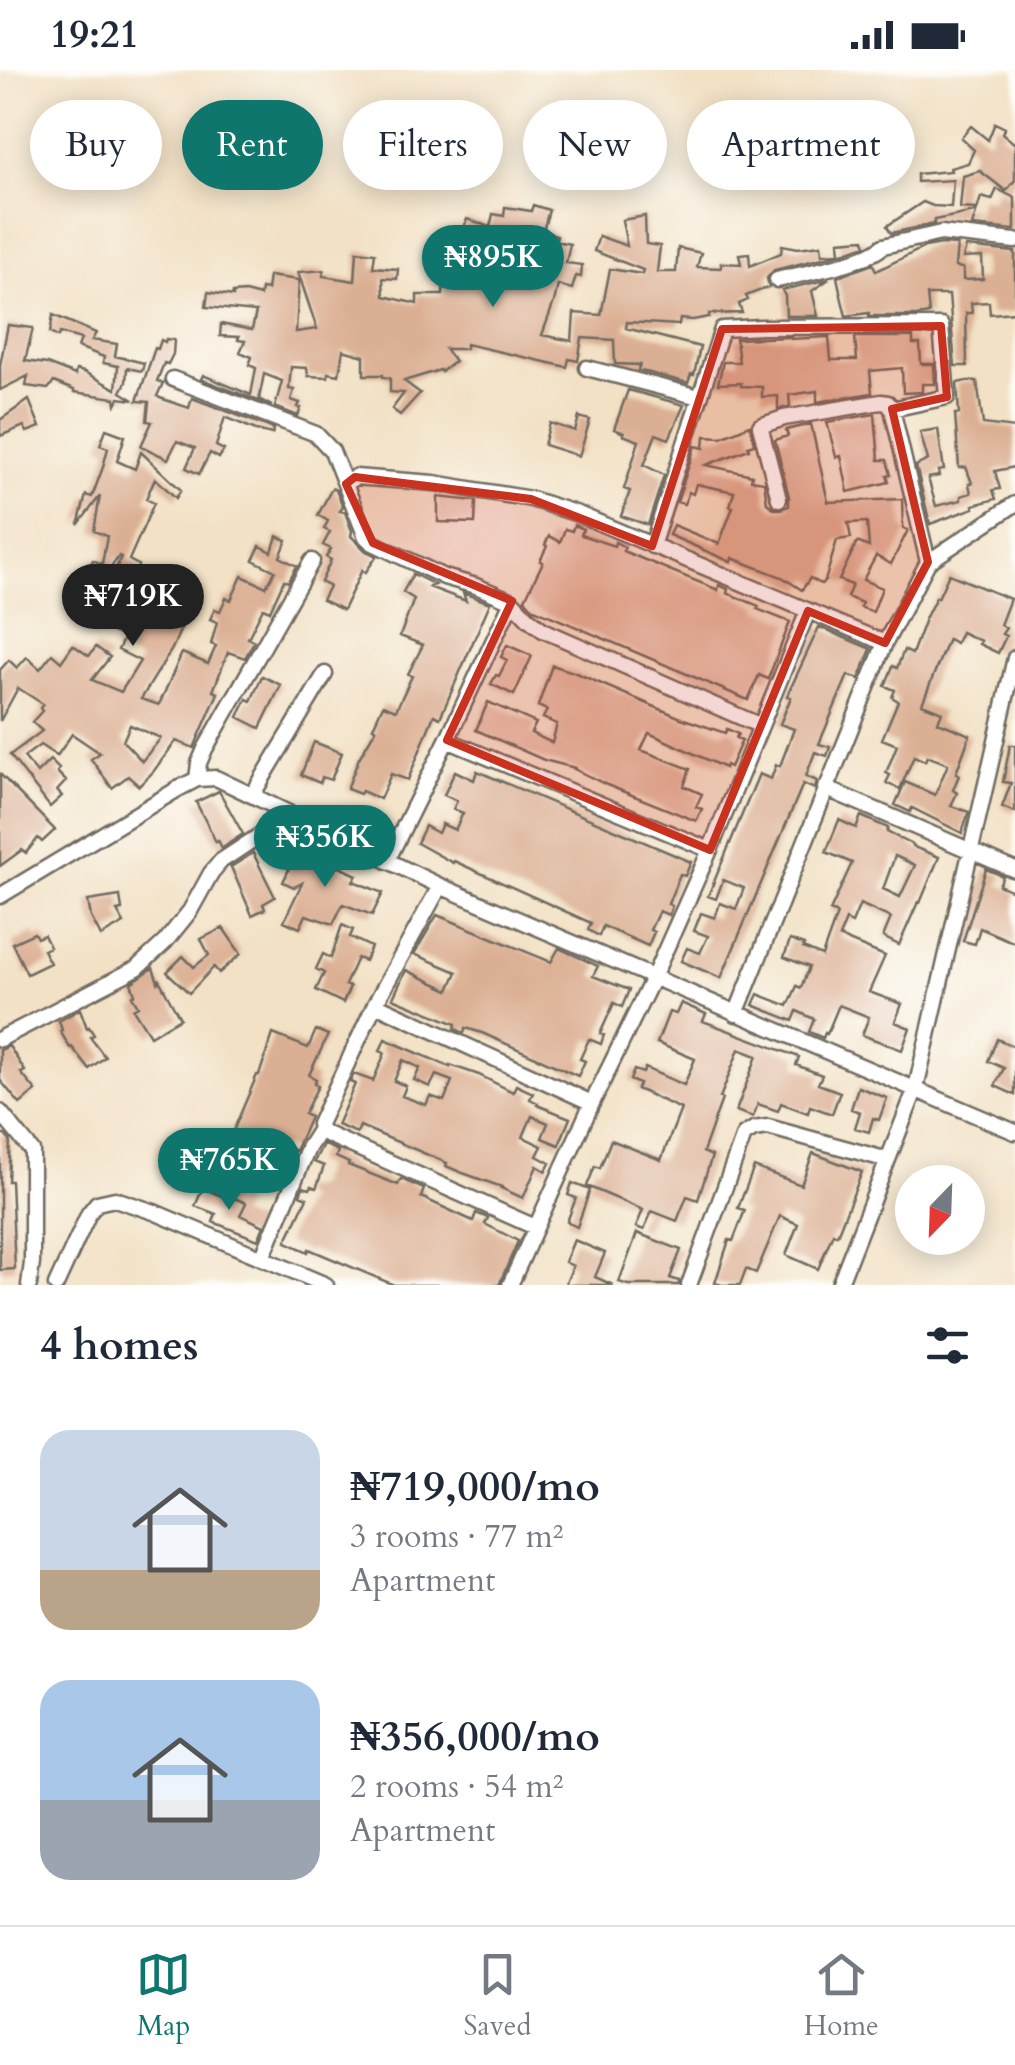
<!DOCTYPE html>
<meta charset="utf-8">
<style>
:root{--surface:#fff;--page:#f6f6f7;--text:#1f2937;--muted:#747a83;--line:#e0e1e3;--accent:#0f766e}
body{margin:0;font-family:Cardo,serif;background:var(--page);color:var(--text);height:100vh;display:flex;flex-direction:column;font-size:38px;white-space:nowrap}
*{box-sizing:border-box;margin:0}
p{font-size:32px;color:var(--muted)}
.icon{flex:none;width:55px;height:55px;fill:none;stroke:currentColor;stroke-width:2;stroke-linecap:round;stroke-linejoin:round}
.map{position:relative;height:1215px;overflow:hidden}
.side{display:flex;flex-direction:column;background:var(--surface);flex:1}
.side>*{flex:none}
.top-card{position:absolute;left:30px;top:30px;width:955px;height:90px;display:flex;gap:20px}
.needle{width:65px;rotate:203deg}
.buttons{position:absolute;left:895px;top:1095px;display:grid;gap:20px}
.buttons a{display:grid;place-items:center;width:90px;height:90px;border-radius:50%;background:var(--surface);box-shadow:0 5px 25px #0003;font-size:50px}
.price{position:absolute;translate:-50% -85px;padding:0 22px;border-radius:35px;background:var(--accent);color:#fff;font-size:32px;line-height:65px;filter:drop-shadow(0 2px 5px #0008)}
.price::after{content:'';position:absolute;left:50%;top:60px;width:30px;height:22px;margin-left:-15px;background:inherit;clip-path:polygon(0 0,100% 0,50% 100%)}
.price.on{background:#222;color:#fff}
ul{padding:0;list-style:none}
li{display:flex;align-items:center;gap:30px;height:250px;padding:0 40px}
li span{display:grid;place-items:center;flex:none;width:280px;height:200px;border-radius:30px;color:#555}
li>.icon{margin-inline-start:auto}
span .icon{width:120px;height:120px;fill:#fffc;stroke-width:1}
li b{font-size:42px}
h2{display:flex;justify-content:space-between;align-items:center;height:120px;padding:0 40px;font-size:42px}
.pill{padding:0 35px;border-radius:45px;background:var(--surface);box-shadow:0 5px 25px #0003;font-size:35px;line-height:90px}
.pill.on{background:var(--accent);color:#fff}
.status{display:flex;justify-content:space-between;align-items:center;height:70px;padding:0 50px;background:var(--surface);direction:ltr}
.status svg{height:28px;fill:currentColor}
.tab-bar{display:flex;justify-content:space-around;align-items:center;height:140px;border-top:2px solid var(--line);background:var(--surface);font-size:28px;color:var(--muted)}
.tab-bar a{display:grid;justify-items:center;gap:5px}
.tab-bar .on{color:var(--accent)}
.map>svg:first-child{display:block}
.building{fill:#dbaf93;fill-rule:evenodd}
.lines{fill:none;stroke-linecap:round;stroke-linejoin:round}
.minor-casing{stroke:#716b61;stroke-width:19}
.minor{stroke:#fff;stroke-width:14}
.marked{fill:#c8321e;fill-opacity:0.2;stroke:#c8321e;stroke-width:8;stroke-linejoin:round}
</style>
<div class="status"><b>19:21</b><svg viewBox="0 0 49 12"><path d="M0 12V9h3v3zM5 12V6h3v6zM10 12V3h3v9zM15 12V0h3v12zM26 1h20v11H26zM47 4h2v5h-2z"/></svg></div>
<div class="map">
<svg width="1015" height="1215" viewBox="0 0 1015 1215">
<rect width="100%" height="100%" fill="#fdfcf7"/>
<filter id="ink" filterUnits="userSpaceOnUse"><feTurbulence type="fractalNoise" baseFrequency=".01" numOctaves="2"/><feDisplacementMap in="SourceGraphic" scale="20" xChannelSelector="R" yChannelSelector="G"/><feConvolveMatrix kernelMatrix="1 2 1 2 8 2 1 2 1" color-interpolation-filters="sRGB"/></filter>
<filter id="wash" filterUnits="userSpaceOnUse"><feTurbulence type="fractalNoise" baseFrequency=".0048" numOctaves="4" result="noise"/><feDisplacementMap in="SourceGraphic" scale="40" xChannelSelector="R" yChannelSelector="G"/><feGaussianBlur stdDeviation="2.25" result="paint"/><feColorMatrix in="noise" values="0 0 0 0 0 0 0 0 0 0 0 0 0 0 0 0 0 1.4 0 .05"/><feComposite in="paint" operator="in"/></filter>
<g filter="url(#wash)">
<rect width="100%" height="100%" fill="#f2e1c5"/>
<g id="blocks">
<path class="building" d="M995 53 1005 58 1002 63 1015 74V110L1006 121 980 101 963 106 960 138 975 139V142L934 150V154L891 163 887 156 923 132 933 136 951 137 953 110 917 112V104L951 101 950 98 968 93 974 80 961 68 971 56 988 70Z
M997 119 1015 128V160L972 156 981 127 992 130Z
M533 135 549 140 543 161 557 166 556 171 570 174 566 193 582 195 581 207 576 206 572 219 558 215 554 232 542 265 572 271 574 243 601 245 610 199 642 204 643 200 594 181 599 166 627 176 622 150 645 146 646 174 660 176 657 202H676L678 178 701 183 697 197 721 198V193L741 194 739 184 749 183 750 196 781 183 782 175 798 178 821 175 822 184 840 183 839 171 864 169 866 175 846 182 831 186 774 200 767 208 769 217 746 226 748 230 739 234 742 243 709 244V247L693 250 680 249 679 255 627 252 626 258 700 277 694 305 691 304 688 313 638 300 640 295 615 294 614 270 582 268 578 291 569 289 567 297 466 274V279H445L455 291 441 302 440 300 404 311 420 323 400 345 392 339 404 323 390 322V308L383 307V305H364V286L343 280 339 305 328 303V307L308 306 307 298 291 297 289 319 294 320 291 330 300 333 298 337 301 338 298 346 275 337 282 311 264 304 259 329 272 336 201 309 203 305 251 325 256 298 249 295 252 287 240 282 245 271 238 270 239 267 220 266 221 254 252 260 256 242 206 237 208 222 233 226V223L245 222 260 226 261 219 267 220 269 206 299 210 296 262 317 259 298 202 324 200 323 206 355 211 357 181 375 183 373 197 398 199 397 209 383 208 384 226 417 234V225H443L444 206 460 207 463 205 462 194H468L470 179 495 184 494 204 512 205 515 187 523 189 525 181 516 178V175L496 168V171L463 159 467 149 490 157 493 144 504 146 505 137 531 141Z
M942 174 957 175 955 197 963 198V210L983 209 982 187 963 188 966 177 1015 182V242L990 244 989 232 971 233 972 243H966L967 296H955L949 225H927L929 244 917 246H869V243L846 246 842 230 837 207 873 194 876 201 925 177Z
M829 209 812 221 818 246H786L785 226 782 220Z
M53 245 96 263 92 270 117 274 115 286 144 293 142 301 127 298 126 312 121 322 134 330 119 328 116 334 115 328 74 322V320L54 312 48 319 26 316 28 306 0 320V295L8 255 33 258 25 291 47 294 75 305 76 300 84 302 116 319 118 296 103 293 104 287 78 277 81 269 60 263 58 267 50 263Z
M791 267V269L829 267 831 290H857L855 267H913V274H920L921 294H934L935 314H922V322L903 323 902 298 870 301 872 323 817 332V321L789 325 790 336 778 339V326L762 327V317L741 316V313L718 314 723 292H739L736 269Z
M166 269 174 270 173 284 168 294 164 293 157 311 163 313 157 326 160 328 189 338 192 328 274 359 272 364 256 360 225 347 216 376 224 380 219 388 210 383 199 404 186 398 195 378 177 371 168 389 141 376 152 352 147 351 149 332 137 331 155 278 158 279 161 270 165 272Z
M967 311H977L983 354 1015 358V397L995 401 1000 419 993 420 996 429 973 435 974 438 930 454 916 396 928 390 920 362 938 359 944 400 938 401 939 406 928 408 936 436 961 430V426L971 423 969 414 972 413 966 397 959 398 955 344H959L957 313Z
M628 320 684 335 669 369 656 364 644 395 664 405 648 455 621 446 630 421 624 419 639 371 623 365 624 363 614 359Z
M29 330 40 357 27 362 24 356 0 366V350Z
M875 344 879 390H887L891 405 887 406 889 412 848 422 841 386 836 387 827 352Z
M579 347 590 350 579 386 544 375 550 353 575 361Z
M811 354 828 432 902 429 903 458 908 460 891 494 876 486 863 510 882 518 873 542 860 537 862 533 847 527 852 515 839 510 857 472 869 477 867 452 848 453 851 468 837 470 825 511 821 514 810 508 802 520 782 507 732 488 731 492 669 465 673 455 719 474 733 437 730 436 734 422 696 414 693 424 689 422 684 434 677 432 695 376 704 378 705 366 721 367 750 355 754 374 748 376 749 379 706 395 752 405 751 410 764 412 767 433 775 439H781L789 436V427L775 370 788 366 786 360Z
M106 359 125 366 117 391 135 399 141 382 181 420 176 428 155 408 146 429 154 433 129 490 138 495 137 500 145 503 132 528 162 540 164 537 186 547 172 579 141 629 159 635 182 583 208 594 216 576 211 574 217 552 210 549 215 539 220 541 226 528 231 530 242 506 266 517 275 501 253 490 260 476 272 482 277 466 287 470 280 487 297 496 288 512 284 510 270 541 263 538 248 568 254 571 245 588 228 582 213 621 218 623 194 678 176 671 153 702 139 716 128 706 112 718 91 689 100 683 72 664 57 686 40 675 24 687 37 703 50 690 59 699 57 702 66 711 57 721 62 726 50 737 10 685 42 661 32 652 42 641 40 638 43 634 18 618 0 651V600L9 590 17 598 27 587 40 599 52 584 61 592 73 575 89 586 96 577 110 587 92 610 121 622 140 591 118 580 124 567 94 553 102 532 112 536 121 515 111 510 121 487 119 486 99 513 100 505 97 504 87 528 81 537 73 531 84 516 79 514 93 490 102 494 107 466 94 461 100 426 78 455 86 425 92 427 103 397 108 378 100 375ZM130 655 161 668 142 691 123 671Z
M332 418 336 420 343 437 340 441 345 442 352 461 351 466 366 481 377 486 365 503 362 500 343 540 322 530 329 516 321 512 331 490 326 487 331 479 323 475 330 462 324 459 328 451 318 445Z
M438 427 476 431 475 453 438 452Z
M574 455 583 459 581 465 614 476 615 472 625 477 623 481 718 520 719 515 728 519 727 523 759 536 757 539 790 552 768 609 759 605 748 630 534 539 525 529 543 492 540 491 547 476 545 475 549 466 560 472 565 459 572 461Z
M413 504 435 515 429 517 466 531 463 523 490 533 440 648 434 645 408 710 391 704 380 729 362 721 360 724 347 719 359 688 376 659 373 657 383 635 396 640 412 606 408 604 423 575 400 566 414 529 403 522Z
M949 504 1010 529 1000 555 1006 558 1002 564 1006 566 998 583 979 574 981 571 961 562 956 573 948 569 922 634 942 642 938 652 970 665 956 703 959 705 953 720 957 723 951 736 969 742 962 763 912 738 910 742 895 735 905 712 935 725 948 694 927 686 925 691 914 686 900 719 886 713 890 705 886 703 897 675 882 669 898 631 892 627 895 620 885 616 893 596 897 598 904 580 912 584 925 549 936 527 938 528Z
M819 557 871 579 859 609 848 605 819 674 830 677 827 686 815 682 806 706 817 711 815 719 803 714 721 908 681 891 687 878 700 883 708 866 694 861 701 843 715 848 720 833 736 839 744 818 723 810 716 829 708 826 759 704 771 709 776 695 780 696 794 659 780 654 791 627 787 626Z
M507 575 532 586 514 625 491 614 496 605 499 606 507 590 501 587Z
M552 595 576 603 681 648 725 663 727 659 738 664 736 668 742 670 730 697 726 695 725 698 649 663 641 680 690 699 684 716 702 724 696 737 702 739 696 751 607 715 574 699 575 698 544 690 476 660 488 632 536 653 531 663 552 673 557 654 543 648 547 640 538 636Z
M262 606 281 615 260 658 238 647 247 629 251 631Z
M314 672 342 683 331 710 322 707 320 713 301 705Z
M1010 675H1015V742L1002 737 1011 713 1003 712Z
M455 701 474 710 477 701 691 792 685 806 680 804 668 834 672 836 669 845 659 841 650 860 654 862 648 876 603 856 599 866 588 860 591 853 454 791 453 793 417 773 425 756 438 763 442 754 455 760 463 743 453 739 457 731 444 725Z
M0 704 55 760 42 772 38 768 26 783 22 780 0 796Z
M219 721 243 764 222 778 218 770 216 772 196 732Z
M861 746 888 758 887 762 911 774 916 778 939 787 920 833 918 832 899 875 883 867 891 848 860 834 852 853 846 850 839 867 885 886 869 922 902 934 895 952 910 958 902 980 862 965 869 947 839 935 827 964 825 963 823 968 809 962 814 949 797 941 793 951 753 935 758 924 788 936 797 916 801 918 809 897 784 887 790 870 804 875 803 878 822 886 837 844 830 841 852 793 826 782 839 750 856 758ZM895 786 915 795 900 827 883 819Z
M299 778 357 805 353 811 383 823 372 845 343 834 333 854 306 845 300 858 284 851 302 813 294 817 283 812Z
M253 783 275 827 263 834 265 839 252 845 231 797Z
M986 799 1003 806 999 815 1015 822V873L980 858 975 874 963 871Z
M120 826 122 840 117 841 124 853 101 866 91 847 88 831Z
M437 845 551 892 559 878 598 896 593 906 629 920 622 937 614 933 600 964 604 965 601 974 589 969 580 989 585 991 578 1006 482 963 466 958 464 963 455 959 456 954 393 928 406 900 449 920 457 902 414 884Z
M342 855 353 860 350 867 371 877 365 891 357 888 345 915 350 917 343 933 316 920 324 903 316 899 323 884 331 888Z
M223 858 241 884 219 903 214 897 189 923 167 902 183 886 194 897 209 885 201 869Z
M34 863 37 868 44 865 50 877 43 880 50 893 27 904 12 873Z
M153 898 158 912 159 910 180 948 150 966 133 939 138 936 132 926 135 924 131 913Z
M681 933 706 944 703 951 799 987 796 995 822 1005 818 1014 840 1022 832 1044 810 1036 808 1043 781 1033 778 1041 758 1034 753 1047 736 1041 757 986 739 979 720 1028 722 1029 703 1082 712 1086 698 1130 687 1126 677 1151 652 1141 644 1160 636 1157 643 1140 587 1116 595 1096 600 1098 611 1070 661 1090 681 1039 637 1019 639 1014 630 1010 634 1000 643 1003 645 998 684 1015 695 989 657 973 669 942 676 944Z
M80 939 87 958 89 957 94 965 90 967 105 987 89 999 72 977 70 978 60 961 62 960 59 951Z
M316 960 328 965 309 1005 316 1009 314 1014 318 1016 304 1044 310 1047 295 1081 283 1076 270 1106 222 1087 257 1005H259L273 964 308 978Z
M385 969 450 997V995L479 1005 513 1022 516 1015 533 1023 530 1029 538 1033 537 1035 570 1048 559 1075 542 1068 548 1053 532 1046 523 1067 542 1076 537 1086 550 1093 546 1101 537 1096 523 1128 501 1118 502 1117 460 1102 446 1096 447 1093 360 1056 357 1063 337 1055 355 1014 350 1012 354 1004 373 1011 385 983 380 981ZM403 990 420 998 414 1010 430 1017 436 1005 452 1011 444 1031 430 1026 426 1035 402 1026 406 1016 394 1011Z
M997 969 1015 977V1025L995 1016 1004 998 988 991Z
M9 976 25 1001 21 1003 36 1021 20 1034 0 1010V980Z
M858 1017 887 1028 879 1050 873 1048 869 1062 855 1058 860 1042 851 1039Z
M0 1065H5L10 1071 8 1111H11L15 1199 0 1200Z
M323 1074 338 1081 336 1087 349 1093 348 1095 398 1115 401 1109 424 1119 421 1127 473 1151 476 1143 488 1148 485 1154 518 1171 499 1215H394L309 1179 308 1182 286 1172 307 1128 300 1125 303 1117 310 1119 311 1116 316 1118 317 1116 324 1096 314 1092Z
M813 1083 862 1102 837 1165 833 1163 818 1199 786 1185 798 1154 780 1146 756 1203 746 1199 740 1215H722L715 1213 729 1170 733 1171 745 1140 738 1138 754 1097 801 1115Z
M572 1113 590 1120 577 1157 567 1152 576 1128 568 1125Z
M203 1118 224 1127 225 1124 246 1133 240 1145 264 1156 258 1170 213 1152 216 1144 195 1136Z
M637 1163 681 1180 670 1208 679 1211V1215H628L619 1212Z
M574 1170 605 1183 595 1207 613 1215H565L573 1196 565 1192Z"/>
</g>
</g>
<g filter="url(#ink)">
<use href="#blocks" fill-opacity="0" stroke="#716b61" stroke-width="2.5"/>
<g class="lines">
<defs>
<path id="minor" d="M777 210C803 203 866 193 883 176L941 163 1015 171
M587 298 699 327
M173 309 316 364 332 381 366 467 373 473 444 507 476 516 512 531 528 548 543 560 761 656
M346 414 355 407 434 413 531 429 578 444 885 573
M779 429 760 356 784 348 881 332 888 333 892 339 928 492
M652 476 722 259 761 257 941 256 947 327 892 339
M447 670 710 780
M197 709 199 693 205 679 312 491
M825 718 1015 800
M253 724 325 604
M387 791 447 670 512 531
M0 826 178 719 197 709 216 708 440 816 1015 1062
M375 934 592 1033
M736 944 885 573 928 492 1015 434
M0 969 137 898 165 872 190 841 211 803 221 791 292 744
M0 1042 32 1081V1193L29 1215
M320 1059 324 1063 535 1157
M262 1188 308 1078 320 1059 319 1054 375 934 440 816
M56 1215 89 1143 97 1133 115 1129 154 1142 326 1215
M510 1215 592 1033 653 908 710 780 808 541
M689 1215 744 1065 754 1059 768 1057 888 1090
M839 1215 916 1018 1015 588"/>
</defs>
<use href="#minor" class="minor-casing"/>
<use href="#minor" class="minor"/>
</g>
</g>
<path class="marked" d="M941 256 947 327 892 339 928 492 885 573 808 541 710 780 447 670 512 531 373 473 346 414 355 407 531 429 652 476 722 259Z"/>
</svg>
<div class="buttons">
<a><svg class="needle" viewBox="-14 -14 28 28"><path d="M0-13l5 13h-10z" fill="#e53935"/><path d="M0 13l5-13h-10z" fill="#747a83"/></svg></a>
</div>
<b class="price" style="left:493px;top:240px">₦895K</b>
<b class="price on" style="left:133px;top:579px">₦719K</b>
<b class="price" style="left:325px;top:820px">₦356K</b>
<b class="price" style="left:229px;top:1143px">₦765K</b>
<div class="top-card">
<a class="pill">Buy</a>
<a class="pill on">Rent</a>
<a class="pill">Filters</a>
<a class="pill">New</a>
<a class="pill">Apartment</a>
</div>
</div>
<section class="side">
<h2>4 homes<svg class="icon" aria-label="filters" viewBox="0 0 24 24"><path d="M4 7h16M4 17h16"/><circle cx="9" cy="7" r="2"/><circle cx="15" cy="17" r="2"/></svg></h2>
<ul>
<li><span style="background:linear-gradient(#c9d6e8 70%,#b9a48a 0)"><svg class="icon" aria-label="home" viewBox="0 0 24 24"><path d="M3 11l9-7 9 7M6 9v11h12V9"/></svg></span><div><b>₦719,000/mo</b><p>3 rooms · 77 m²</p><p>Apartment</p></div></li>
<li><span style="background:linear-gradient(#a9c7e8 60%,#9aa5b1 0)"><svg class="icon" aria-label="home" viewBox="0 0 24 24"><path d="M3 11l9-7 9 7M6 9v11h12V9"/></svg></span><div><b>₦356,000/mo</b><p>2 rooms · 54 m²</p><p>Apartment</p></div></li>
</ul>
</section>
<nav class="tab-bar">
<a class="on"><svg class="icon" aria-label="map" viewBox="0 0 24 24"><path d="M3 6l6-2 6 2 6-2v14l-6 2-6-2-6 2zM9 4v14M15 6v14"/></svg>Map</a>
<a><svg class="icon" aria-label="saved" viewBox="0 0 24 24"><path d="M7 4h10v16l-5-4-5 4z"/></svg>Saved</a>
<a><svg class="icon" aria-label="home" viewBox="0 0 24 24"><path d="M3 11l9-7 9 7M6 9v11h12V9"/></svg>Home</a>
</nav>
